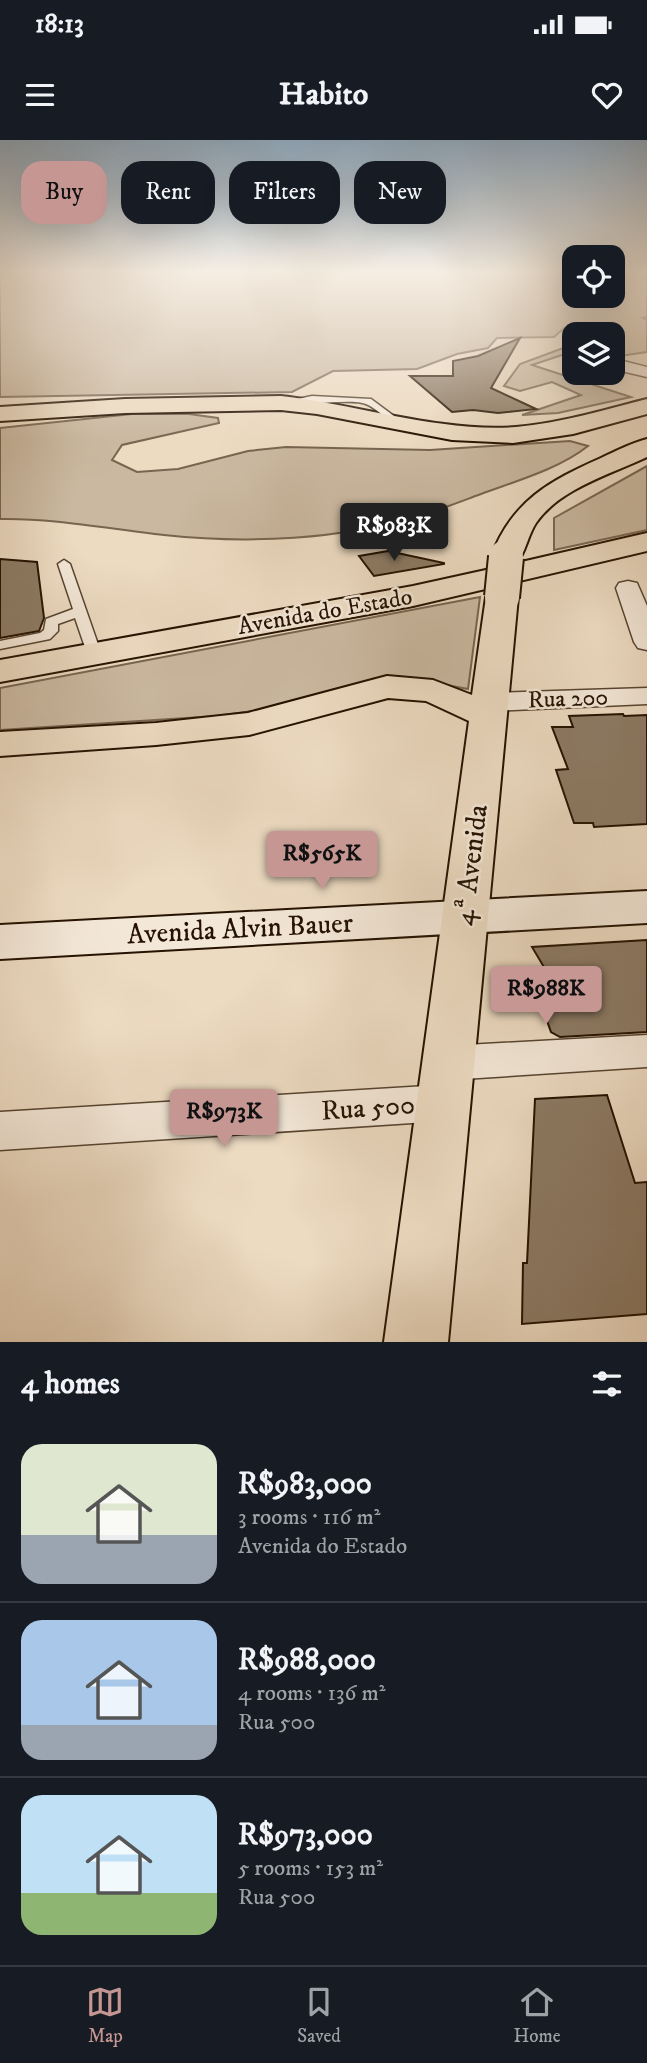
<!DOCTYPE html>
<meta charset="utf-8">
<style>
:root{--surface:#171b24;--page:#242831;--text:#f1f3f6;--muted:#9ea1a6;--line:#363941;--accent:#c59692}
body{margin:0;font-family:"IM FELL DW Pica",serif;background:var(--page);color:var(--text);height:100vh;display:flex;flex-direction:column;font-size:26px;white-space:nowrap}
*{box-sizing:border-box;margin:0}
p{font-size:23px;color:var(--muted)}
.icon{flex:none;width:38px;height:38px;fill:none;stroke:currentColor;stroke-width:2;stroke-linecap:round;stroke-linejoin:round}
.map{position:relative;height:1202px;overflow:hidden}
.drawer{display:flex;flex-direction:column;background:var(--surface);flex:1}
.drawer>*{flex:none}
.banner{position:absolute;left:21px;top:21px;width:606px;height:63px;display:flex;gap:14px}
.controls{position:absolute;left:562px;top:105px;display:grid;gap:14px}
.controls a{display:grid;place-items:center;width:63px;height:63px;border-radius:14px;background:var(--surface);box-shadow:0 7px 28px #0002;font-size:35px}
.price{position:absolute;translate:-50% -60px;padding:0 16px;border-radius:7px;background:var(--accent);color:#111;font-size:23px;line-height:46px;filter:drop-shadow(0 2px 4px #0008)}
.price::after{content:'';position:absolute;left:50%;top:42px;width:21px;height:16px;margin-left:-10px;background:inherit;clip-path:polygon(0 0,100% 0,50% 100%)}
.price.current{background:#222;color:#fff}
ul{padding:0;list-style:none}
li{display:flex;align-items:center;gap:21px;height:175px;padding:0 21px}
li+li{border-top:2px solid var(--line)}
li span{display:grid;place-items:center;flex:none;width:196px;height:140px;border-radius:21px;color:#555}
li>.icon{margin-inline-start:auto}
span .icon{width:84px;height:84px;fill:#fffc;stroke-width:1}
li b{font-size:30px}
h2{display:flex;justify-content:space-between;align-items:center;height:84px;padding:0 21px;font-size:30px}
.tag{padding:0 24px;border-radius:21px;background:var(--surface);box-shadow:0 7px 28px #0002;font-size:24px;line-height:63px}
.tag.current{background:var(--accent);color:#111}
.status{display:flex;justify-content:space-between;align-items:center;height:49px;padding:0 35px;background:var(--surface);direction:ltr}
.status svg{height:19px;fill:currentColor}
header{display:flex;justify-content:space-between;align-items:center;height:91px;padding:0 21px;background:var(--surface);font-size:32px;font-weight:700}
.tabs{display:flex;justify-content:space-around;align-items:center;height:98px;border-top:2px solid var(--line);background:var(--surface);font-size:19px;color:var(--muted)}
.tabs a{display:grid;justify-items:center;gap:4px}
.tabs .current{color:var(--accent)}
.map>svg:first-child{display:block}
.green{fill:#cab8a0;stroke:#786550;stroke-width:2}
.building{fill:#8c7a64;stroke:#251200;stroke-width:2}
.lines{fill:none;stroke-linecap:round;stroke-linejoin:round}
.lane-casing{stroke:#574430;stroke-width:3}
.street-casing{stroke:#574430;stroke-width:3}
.secondary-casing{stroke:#251200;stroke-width:4}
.primary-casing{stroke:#251200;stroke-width:4}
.lane{fill:#f3e7d7;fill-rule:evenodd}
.street{fill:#f3e7d7;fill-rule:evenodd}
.secondary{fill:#f3e7d7;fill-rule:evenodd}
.primary{fill:#ecdac1;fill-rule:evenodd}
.primary-bridge-casing{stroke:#251200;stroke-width:38;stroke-linecap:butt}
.primary-bridge{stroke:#ecdac1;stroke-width:34}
.labels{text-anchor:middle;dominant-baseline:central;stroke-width:5;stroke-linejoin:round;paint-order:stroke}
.street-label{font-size:24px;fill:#251200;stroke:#f3e7d7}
.near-street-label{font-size:28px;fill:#251200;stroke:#f3e7d7}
</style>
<div class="status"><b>18:13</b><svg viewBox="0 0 49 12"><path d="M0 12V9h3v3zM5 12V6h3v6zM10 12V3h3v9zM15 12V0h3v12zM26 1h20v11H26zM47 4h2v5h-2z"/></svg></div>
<header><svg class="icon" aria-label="menu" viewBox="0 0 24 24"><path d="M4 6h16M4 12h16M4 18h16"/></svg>Habito<svg class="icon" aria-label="heart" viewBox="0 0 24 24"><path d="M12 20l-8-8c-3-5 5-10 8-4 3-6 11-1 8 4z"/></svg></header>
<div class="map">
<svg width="647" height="1202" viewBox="0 0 647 1202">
<rect width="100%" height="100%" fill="#ecdac1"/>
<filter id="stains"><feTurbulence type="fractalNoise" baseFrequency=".00286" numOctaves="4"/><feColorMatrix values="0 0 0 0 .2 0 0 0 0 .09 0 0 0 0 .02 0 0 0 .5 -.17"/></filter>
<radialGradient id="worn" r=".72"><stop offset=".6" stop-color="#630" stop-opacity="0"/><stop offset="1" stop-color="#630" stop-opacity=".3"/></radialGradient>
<path class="green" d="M0 132H574V156H612L613 132H647V177L643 178 647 180V212L613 217 612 194H589L564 188 554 197 497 198 488 208 457 214 417 229 333 231 292 252 0 257Z
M574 204V211L532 225 631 257 558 273 522 275 581 255 552 242 520 251 504 246 520 224Z
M132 274H189L218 278 219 283 122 305 112 320 137 332 178 329 248 311 286 307 430 310 570 301 588 306C559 329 516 341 481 354 462 361 442 369 422 375 340 400 248 404 164 395 109 389 55 378 0 379V288Z
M647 326V390L554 410V378Z
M480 457 468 549 415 539 376 538 294 565 217 576 0 590V548Z"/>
<path class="building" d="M520 198 491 248 536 269 498 273 473 270 452 272 410 236H453V221L478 216Z
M388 411 444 423V424L374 436 359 416Z
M0 419 37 422 44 478 39 491 0 498Z
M623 574 624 576 647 575V684L594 687 593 683H574L556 630 568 629 552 587H573L569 576Z
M647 800V892L560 897 551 892 546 878 560 854 532 807Z
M607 955 635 1043 647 1042V1174L522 1184 523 1123H527L535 959Z"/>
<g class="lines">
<defs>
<path id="lane" d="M312 256 371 259 402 282 393 284C385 278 376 268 366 264 348 257 288 269 278 263Z
M64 420 70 424 101 513 99 516H89L87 513 75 478 58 484V491L50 499 0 509V501L40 493 44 490 46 479 73 469 58 424Z"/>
<path id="street" d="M623 221 647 227V237L617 230 614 226Z
M628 441 637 443 647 466V510L638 508 634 502 616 448 619 443Z
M647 548V564L490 571 480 568 476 562 480 556 490 553Z
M647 895V927L448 940 434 935 428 923 434 911 448 906Z
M443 945 458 950 464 963 458 976 443 981 0 1010V972Z"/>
<path id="secondary" d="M647 751V783L0 819V785Z"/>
<path id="primary" d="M281 256C354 264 444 293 516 287 561 283 603 270 647 259V274L573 294 513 303 452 300 317 274 281 270 125 273 0 281V267L125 259Z
M647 299V317C611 334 559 349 536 383 528 395 526 411 517 423L647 393V411L413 466 0 542V520L413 446 504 426 495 423 491 417C512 361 549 341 601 318 616 311 631 303 647 299Z
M502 447 513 450 518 457 448 1202H384L469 581 426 561 388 558 249 595 156 605 0 616V592L156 583 248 573 387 536 433 540 472 555 486 457 491 450Z"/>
</defs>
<use href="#lane" class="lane-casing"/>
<use href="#street" class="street-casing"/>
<use href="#secondary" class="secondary-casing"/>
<use href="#primary" class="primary-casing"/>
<use href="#lane" class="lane"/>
<use href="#street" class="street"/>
<use href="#secondary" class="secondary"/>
<use href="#primary" class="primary"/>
<defs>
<path id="primary-bridge" d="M502 457 506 417"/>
</defs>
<use href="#primary-bridge" class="primary-bridge-casing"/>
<use href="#primary-bridge" class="primary-bridge"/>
</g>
<linearGradient id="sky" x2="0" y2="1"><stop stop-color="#8ea8be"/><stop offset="0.44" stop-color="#f6eee3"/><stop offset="1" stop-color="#f6eee3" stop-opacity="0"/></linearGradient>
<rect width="647" height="300" fill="url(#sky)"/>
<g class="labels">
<g class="street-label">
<text transform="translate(325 472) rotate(-10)">Avenida do Estado</text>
<text transform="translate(568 559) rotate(-2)">Rua 200</text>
</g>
<g class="near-street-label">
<text transform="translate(471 725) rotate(-83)">4ª Avenida</text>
<text transform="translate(240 789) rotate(-3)">Avenida Alvin Bauer</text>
<text transform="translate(368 968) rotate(-4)">Rua 500</text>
</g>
</g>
<rect width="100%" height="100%" filter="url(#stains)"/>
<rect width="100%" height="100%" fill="url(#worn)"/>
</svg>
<div class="controls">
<a><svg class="icon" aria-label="locate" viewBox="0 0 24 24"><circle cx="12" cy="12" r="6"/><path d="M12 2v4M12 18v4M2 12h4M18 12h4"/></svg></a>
<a><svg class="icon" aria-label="layers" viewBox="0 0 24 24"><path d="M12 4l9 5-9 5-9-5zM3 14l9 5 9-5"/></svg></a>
</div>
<b class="price current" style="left:394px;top:423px">R$983K</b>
<b class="price" style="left:322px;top:751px">R$565K</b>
<b class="price" style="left:546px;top:886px">R$988K</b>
<b class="price" style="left:224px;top:1009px">R$973K</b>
<div class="banner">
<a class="tag current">Buy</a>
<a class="tag">Rent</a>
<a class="tag">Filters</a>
<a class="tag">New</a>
</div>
</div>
<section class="drawer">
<h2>4 homes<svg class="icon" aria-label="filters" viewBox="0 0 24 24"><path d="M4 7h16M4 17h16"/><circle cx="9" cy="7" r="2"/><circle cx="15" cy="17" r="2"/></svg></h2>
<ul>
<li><span style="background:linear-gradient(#dfe7d0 65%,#9aa5b1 0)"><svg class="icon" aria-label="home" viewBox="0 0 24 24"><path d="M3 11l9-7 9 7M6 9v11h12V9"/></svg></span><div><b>R$983,000</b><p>3 rooms · 116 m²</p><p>Avenida do Estado</p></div></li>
<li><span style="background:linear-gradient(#a9c7e8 75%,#9aa5b1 0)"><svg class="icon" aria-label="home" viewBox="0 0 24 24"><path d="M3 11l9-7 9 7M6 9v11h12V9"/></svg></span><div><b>R$988,000</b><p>4 rooms · 136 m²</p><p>Rua 500</p></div></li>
<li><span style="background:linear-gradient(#bfe0f5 70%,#8fb573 0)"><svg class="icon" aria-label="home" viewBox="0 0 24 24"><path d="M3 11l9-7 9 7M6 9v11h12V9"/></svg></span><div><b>R$973,000</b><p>5 rooms · 153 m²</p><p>Rua 500</p></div></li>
</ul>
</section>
<nav class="tabs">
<a class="current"><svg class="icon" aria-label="map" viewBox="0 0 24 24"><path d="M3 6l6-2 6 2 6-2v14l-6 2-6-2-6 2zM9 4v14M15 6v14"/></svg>Map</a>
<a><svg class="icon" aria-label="saved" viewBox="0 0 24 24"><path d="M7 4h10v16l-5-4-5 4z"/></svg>Saved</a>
<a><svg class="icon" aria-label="home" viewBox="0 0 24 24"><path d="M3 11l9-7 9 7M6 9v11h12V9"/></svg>Home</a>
</nav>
